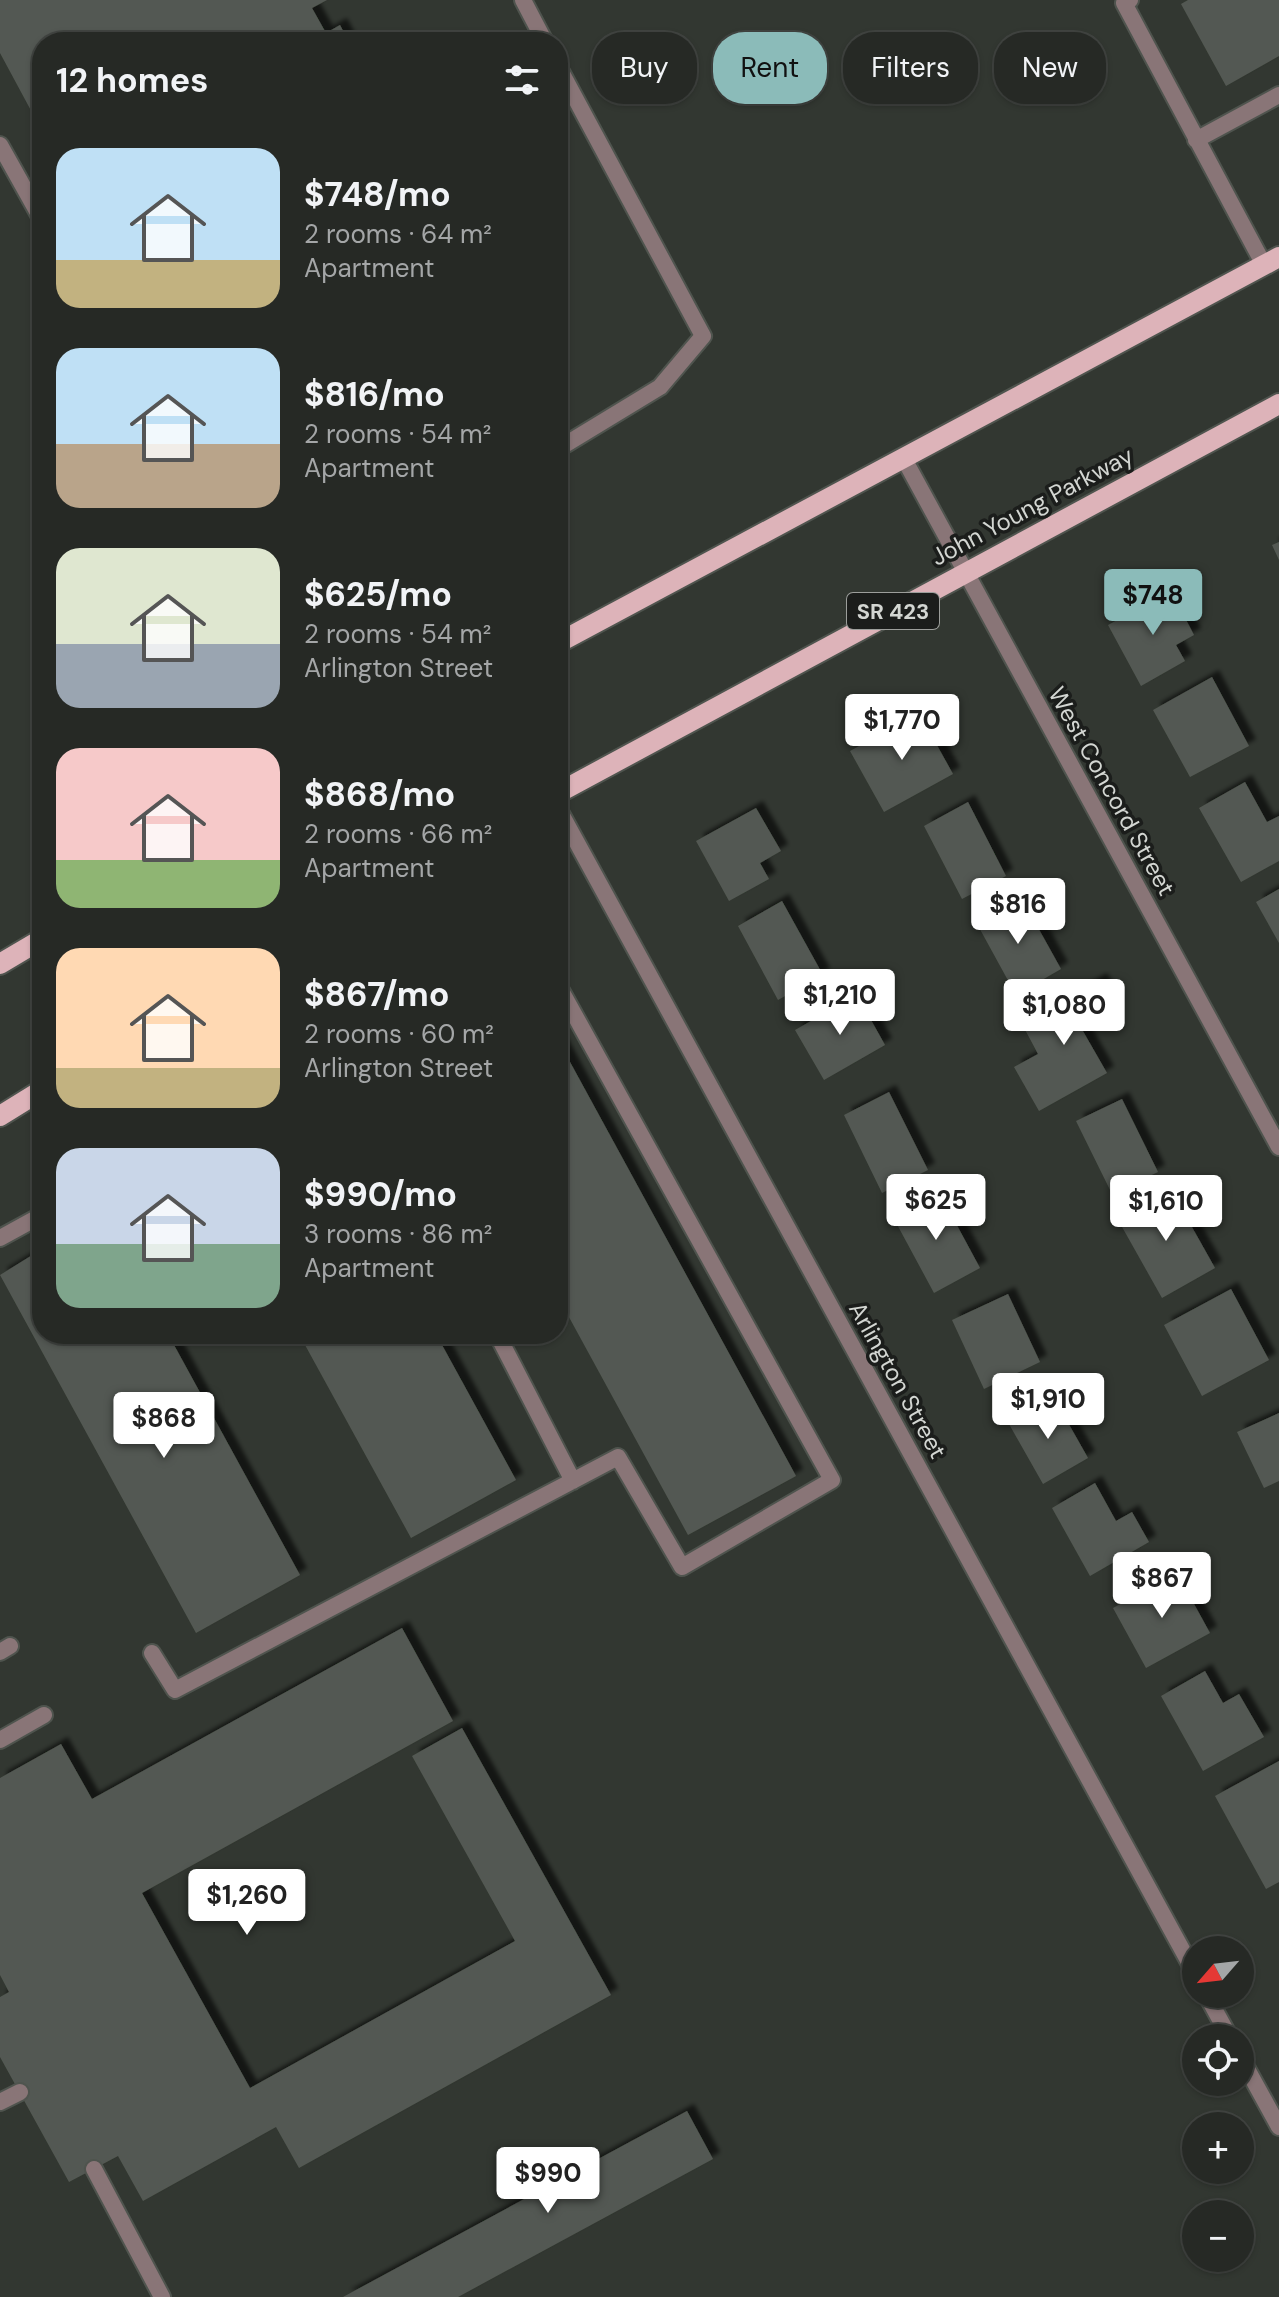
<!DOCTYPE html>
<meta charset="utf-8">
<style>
:root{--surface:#262925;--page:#323532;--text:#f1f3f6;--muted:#a4a6a7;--line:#424542;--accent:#8bbbb9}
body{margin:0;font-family:"DM Sans",sans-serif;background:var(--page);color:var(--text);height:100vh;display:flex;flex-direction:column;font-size:30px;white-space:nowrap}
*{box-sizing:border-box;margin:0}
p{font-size:26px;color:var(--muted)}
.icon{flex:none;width:44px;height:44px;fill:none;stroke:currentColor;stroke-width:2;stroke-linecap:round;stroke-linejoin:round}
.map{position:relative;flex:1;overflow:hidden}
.panel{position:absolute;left:32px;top:32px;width:536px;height:1312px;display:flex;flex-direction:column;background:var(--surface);border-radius:32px;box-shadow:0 2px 6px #0004,0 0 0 2px var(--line)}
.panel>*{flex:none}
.hud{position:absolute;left:592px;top:32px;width:566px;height:72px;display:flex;gap:16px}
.needle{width:52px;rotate:242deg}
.tools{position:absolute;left:1182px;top:1936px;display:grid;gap:16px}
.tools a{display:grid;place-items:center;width:72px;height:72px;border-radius:50%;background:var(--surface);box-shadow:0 2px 6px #0004,0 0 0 2px var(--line);font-size:40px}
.price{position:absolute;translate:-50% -68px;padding:0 18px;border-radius:8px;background:#fff;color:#222;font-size:26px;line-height:52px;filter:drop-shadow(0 2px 4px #0008)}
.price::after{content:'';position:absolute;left:50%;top:48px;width:24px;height:18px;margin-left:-12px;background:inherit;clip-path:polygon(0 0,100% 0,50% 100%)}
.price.selected{background:var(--accent);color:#111}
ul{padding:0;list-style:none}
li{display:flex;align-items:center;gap:24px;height:200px;padding:0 24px}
li span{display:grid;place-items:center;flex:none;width:224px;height:160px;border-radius:24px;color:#555}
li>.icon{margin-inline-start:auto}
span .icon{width:96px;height:96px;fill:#fffc;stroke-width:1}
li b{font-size:34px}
h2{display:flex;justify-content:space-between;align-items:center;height:96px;padding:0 24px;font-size:34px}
.chip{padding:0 28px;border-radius:32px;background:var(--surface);box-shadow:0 2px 6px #0004,0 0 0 2px var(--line);font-size:28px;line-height:72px}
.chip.selected{background:var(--accent);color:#111}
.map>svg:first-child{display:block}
.building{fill:#535952;filter:url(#shadow)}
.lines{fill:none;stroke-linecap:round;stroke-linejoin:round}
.service-casing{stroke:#4f544e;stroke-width:20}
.minor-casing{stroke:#4f544e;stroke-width:20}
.primary-casing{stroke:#4f544e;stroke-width:24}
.service{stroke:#897577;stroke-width:16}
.minor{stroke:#897577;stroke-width:16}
.primary{stroke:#ddb3b9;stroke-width:20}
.labels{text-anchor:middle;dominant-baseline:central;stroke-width:7;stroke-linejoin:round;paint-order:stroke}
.shield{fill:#1b1d1b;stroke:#9c9e9b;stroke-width:2}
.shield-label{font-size:22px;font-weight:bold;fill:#d3d6d2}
.street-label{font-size:24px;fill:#d3d6d2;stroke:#1b1d1b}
</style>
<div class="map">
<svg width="1279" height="2297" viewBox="0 0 1279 2297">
<defs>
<filter id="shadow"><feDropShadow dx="7" dy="-7" stdDeviation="2" flood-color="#0009"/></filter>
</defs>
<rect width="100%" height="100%" fill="#323731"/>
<path class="building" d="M0 0H327L312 8 326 33 340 25 349 42H42V131L0 53Z
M1188 0H1279V56L1226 86 1181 4Z
M1279 542V560L1272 545Z
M1171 591 1194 635 1176 645 1185 661 1141 686 1108 625Z
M1212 677 1249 746 1190 777 1153 710Z
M919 713 953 774 884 812 850 751Z
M1245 782 1267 822 1279 816V861L1241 882 1199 808Z
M968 802 1006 876 962 899 924 826Z
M756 808 781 851 760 863 769 879 729 901 696 841Z
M1279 889V943L1256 902Z
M1021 897 1061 969 1016 995 976 922Z
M782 901 823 975 778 1000 738 926Z
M1100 980 1116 1006 1080 1026 1107 1073 1039 1111 1014 1067 1038 1054 1022 1024Z
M857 995 885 1045 824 1080 795 1030Z
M558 1040 796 1476 688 1535 558 1297Z
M889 1092 928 1170 882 1193 844 1115Z
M1122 1099 1158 1172 1112 1194 1076 1121Z
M1170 1188 1215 1268 1162 1298 1117 1218Z
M939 1192 980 1268 934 1293 893 1217Z
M42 1249V1334H168L300 1575 196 1633 0 1275Z
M1231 1289 1269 1360 1202 1396 1164 1325Z
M1008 1294 1040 1362 984 1389 952 1320Z
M299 1334H436L516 1480 411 1538Z
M1054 1398 1088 1458 1043 1484 1009 1424Z
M1279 1413V1481L1264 1488 1237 1432Z
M1095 1483 1116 1521 1132 1512 1149 1542 1090 1576 1052 1508Z
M1177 1573 1210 1633 1146 1668 1113 1608Z
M402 1628 453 1721 142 1893 250 2088 515 1941 412 1756 462 1728 611 1995 299 2168 276 2127 143 2201 118 2156 69 2182 0 2057V1997L9 1992 0 1975V1778L61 1744 92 1799Z
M1205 1671 1223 1703 1239 1694 1264 1737 1203 1771 1161 1696Z
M1279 1761V1882L1266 1889 1215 1796Z
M687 2111 713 2159 458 2297H343Z"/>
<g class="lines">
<defs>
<path id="service" d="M523 0 545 42
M1130 0 1124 3 1264 265
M558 66 703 336 660 387 558 449
M1196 140 1279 95
M0 145 42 220
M0 1238 42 1215
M497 1334 573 1481
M0 1652 10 1646
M152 1653 175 1690 618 1457 682 1567 832 1480 558 985
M0 1740 44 1715
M0 2102 20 2092
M94 2169 162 2297"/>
<path id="minor" d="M903 457 1279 1147
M558 808 1196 1975
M1206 1994 1230 2038
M1240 2056 1279 2127"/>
<path id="primary" d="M558 643 1279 257
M558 793 1279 404
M0 964 42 939
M0 1116 42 1090"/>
</defs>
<use href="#service" class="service-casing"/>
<use href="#minor" class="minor-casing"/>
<use href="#primary" class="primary-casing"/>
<use href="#service" class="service"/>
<use href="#minor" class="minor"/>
<use href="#primary" class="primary"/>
</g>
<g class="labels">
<rect class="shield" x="847" y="593" width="92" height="36" rx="6"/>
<g class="shield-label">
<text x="893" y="611">SR 423</text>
</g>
<g class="street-label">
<text transform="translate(1032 506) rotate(-28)">John Young Parkway</text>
<text transform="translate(1112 791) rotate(61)">West Concord Street</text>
<text transform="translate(898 1380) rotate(61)">Arlington Street</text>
</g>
</g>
</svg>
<div class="tools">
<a><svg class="needle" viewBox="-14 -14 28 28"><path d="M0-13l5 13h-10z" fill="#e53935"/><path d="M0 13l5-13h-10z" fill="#a4a6a7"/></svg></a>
<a><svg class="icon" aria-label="locate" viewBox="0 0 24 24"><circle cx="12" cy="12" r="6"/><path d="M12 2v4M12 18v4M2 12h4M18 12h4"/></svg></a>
<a>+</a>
<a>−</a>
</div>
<b class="price selected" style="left:1153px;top:637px">$748</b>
<b class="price" style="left:902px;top:762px">$1,770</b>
<b class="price" style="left:1018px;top:946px">$816</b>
<b class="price" style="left:840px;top:1037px">$1,210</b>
<b class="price" style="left:1064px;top:1047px">$1,080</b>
<b class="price" style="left:936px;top:1242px">$625</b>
<b class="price" style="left:1166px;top:1243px">$1,610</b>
<b class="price" style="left:1048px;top:1441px">$1,910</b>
<b class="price" style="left:164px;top:1460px">$868</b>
<b class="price" style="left:1162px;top:1620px">$867</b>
<b class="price" style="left:247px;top:1937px">$1,260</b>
<b class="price" style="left:548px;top:2215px">$990</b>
<div class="hud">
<a class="chip">Buy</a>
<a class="chip selected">Rent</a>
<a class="chip">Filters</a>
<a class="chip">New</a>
</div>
<section class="panel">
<h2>12 homes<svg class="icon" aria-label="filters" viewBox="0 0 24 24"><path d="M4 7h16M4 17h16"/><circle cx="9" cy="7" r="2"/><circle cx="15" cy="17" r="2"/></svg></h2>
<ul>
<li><span style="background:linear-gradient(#bfe0f5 70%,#c2b280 0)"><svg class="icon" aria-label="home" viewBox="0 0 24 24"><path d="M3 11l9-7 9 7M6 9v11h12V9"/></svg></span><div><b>$748/mo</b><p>2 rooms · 64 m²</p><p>Apartment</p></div></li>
<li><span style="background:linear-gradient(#bfe0f5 60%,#b9a48a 0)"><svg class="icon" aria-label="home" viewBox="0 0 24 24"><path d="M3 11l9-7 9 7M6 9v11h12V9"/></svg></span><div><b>$816/mo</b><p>2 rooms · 54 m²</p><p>Apartment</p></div></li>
<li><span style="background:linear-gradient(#dfe7d0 60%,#9aa5b1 0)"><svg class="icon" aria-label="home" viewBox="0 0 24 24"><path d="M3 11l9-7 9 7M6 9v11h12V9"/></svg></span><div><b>$625/mo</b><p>2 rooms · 54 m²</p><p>Arlington Street</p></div></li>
<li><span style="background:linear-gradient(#f6c9c9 70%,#8fb573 0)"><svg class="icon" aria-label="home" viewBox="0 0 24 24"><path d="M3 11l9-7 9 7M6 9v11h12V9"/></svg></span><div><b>$868/mo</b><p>2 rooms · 66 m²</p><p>Apartment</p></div></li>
<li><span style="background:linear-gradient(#ffd9b3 75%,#c2b280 0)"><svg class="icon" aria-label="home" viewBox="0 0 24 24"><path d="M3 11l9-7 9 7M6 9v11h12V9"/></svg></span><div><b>$867/mo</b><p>2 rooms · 60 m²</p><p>Arlington Street</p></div></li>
<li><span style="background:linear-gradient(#c9d6e8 60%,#7fa58c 0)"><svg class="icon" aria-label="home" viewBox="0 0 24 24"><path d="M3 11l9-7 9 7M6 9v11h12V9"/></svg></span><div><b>$990/mo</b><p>3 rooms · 86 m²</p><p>Apartment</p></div></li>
</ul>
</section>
</div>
